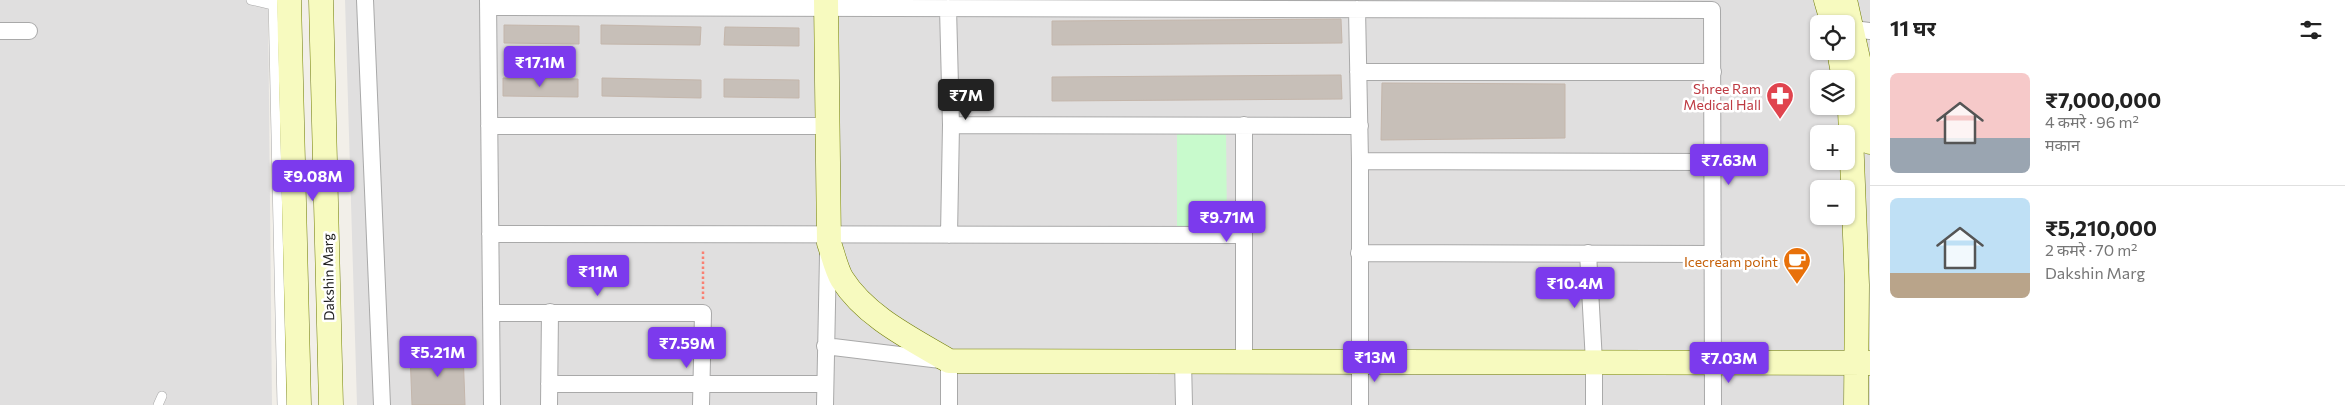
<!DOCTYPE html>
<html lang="hi">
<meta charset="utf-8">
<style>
:root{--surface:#fff;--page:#f6f6f6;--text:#222;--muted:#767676;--line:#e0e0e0;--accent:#7c3aed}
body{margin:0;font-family:Commissioner,"Noto Sans Devanagari",sans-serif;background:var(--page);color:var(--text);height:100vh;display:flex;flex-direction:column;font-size:19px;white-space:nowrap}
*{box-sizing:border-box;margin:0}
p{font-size:16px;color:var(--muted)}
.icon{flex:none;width:28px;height:28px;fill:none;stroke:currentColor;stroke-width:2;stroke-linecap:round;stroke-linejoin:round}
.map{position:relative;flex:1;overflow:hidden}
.side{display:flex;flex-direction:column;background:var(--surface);width:475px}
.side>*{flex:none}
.buttons{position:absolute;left:1810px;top:15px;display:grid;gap:10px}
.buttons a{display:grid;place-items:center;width:45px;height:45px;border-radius:8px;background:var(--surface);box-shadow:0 1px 4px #0004;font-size:25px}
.price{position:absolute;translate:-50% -42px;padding:0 11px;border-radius:5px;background:var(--accent);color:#fff;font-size:16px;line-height:32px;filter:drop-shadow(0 1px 2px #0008)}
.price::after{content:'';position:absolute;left:50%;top:30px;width:15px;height:11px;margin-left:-8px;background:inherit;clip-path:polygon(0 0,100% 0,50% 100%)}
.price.selected{background:#222;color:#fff}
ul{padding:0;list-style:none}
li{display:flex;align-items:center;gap:15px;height:125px;padding:0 20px}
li+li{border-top:1px solid var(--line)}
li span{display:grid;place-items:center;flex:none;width:140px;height:100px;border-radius:8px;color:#555}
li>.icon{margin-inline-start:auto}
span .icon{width:60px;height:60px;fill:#fffc;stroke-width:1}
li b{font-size:21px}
h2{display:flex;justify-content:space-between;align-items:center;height:60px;padding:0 20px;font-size:21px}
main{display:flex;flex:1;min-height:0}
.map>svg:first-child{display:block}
.residential{fill:#e0dfdf;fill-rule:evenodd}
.park{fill:#c8facc}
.building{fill:#c7bfb8;stroke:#c4b6ab}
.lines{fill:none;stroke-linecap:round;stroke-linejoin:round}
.lane-casing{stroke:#a9a9a9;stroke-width:10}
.street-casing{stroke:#a9a9a9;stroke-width:18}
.secondary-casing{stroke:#707d05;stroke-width:25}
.path{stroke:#fa8072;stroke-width:2.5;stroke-dasharray:2.5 2.5;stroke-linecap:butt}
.lane{stroke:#fff;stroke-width:9}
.street{stroke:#fff;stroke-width:16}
.secondary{stroke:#f7fabf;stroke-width:24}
.labels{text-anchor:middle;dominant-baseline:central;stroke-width:5;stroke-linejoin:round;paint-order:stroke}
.health-label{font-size:14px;fill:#be3a42;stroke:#fff;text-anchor:end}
.food-label{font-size:14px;fill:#c56008;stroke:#fff;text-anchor:end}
.street-label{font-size:14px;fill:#222;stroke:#fff}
</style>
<main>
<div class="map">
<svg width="1870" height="405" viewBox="0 0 1870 405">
<rect width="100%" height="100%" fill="#f2efe9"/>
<path class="residential" d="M0 0H268L272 405H0Z
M345 0H1870V405H357ZM1819 24H1846V51H1819ZM1819 79H1846V106H1819ZM1819 134H1846V161H1819ZM1819 189H1846V216H1819Z"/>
<path class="park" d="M1226 131 1227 226 1177 227V132Z"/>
<path class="building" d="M1341 19 1342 43 1052 45V21Z
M504 25 579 26V44L504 43Z
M601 25 701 27 700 45 601 44Z
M725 27 799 28V46L724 45Z
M1341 75 1342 99 1052 101V77Z
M503 78 578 79V97L503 96Z
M602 78 701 80V98L602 96Z
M724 79 799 80V98L724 97Z
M1382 83 1565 84V138L1381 140Z
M463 350 465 405H412L410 352Z"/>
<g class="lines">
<defs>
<path id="lane" d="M251 0 273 5
M273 0 282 405
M158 405 162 396"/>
<path id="street" d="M365 0 382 405
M488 0 492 405
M488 7 1712 10 1713 405
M948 8 951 125 949 235
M1357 9 1360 161V405
M1853 29 1870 31
M0 31H29
M1358 72H1713
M951 125 1360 126
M489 126H827
M1360 161 1714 162
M490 234 1243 235
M1359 253 1713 254
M1588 253 1594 362V405
M493 313H703L701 405
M825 346 949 361V405
M1183 361 1184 405
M1244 361V125
M549 384H824
M549 405 550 312
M825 405 828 255"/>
<path id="secondary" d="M289 0 299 405
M321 0 331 405
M826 0 829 243C833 254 836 269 842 279 866 317 912 339 949 361L1870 363
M1826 0 1833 24
M1845 0 1869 108 1870 142
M1839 51 1844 79
M1846 88 1850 110 1857 285 1856 405"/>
</defs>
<use href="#lane" class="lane-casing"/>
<use href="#street" class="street-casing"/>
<use href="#secondary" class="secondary-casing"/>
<path class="path" d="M703 299V249"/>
<use href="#lane" class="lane"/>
<use href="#street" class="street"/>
<use href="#secondary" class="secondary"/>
</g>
<defs>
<symbol id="pharmacy-pin" viewBox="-11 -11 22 30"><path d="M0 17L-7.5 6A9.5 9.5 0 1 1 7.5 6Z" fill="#e0444e" stroke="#fff"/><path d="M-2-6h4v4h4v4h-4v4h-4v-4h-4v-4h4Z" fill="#fff"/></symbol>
<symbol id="cafe-pin" viewBox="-11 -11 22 30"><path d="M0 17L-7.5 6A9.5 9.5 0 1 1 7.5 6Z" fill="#e8710a" stroke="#fff"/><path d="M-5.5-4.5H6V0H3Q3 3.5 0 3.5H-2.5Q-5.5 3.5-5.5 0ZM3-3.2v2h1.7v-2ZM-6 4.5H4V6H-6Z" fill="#fff"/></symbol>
</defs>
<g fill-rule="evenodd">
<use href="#pharmacy-pin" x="1764" y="80" width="32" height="43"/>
<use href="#cafe-pin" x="1781" y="245" width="32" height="43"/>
</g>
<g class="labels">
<g class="health-label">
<text x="1761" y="88">Shree Ram<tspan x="1761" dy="16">Medical Hall</tspan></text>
</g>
<g class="food-label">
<text x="1778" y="261">Icecream point</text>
</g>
<g class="street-label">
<text transform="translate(328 277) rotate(-91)">Dakshin Marg</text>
</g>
</g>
</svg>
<div class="buttons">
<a><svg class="icon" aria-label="locate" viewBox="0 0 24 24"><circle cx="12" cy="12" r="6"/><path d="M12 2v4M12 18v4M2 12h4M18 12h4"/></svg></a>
<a><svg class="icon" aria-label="layers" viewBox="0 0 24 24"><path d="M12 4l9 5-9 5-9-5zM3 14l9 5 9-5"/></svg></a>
<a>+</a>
<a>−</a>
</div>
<b class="price" style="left:540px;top:88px">₹17.1M</b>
<b class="price selected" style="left:966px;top:121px">₹7M</b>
<b class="price" style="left:1729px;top:186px">₹7.63M</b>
<b class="price" style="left:313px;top:202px">₹9.08M</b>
<b class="price" style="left:1227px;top:243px">₹9.71M</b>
<b class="price" style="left:598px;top:297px">₹11M</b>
<b class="price" style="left:1575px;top:309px">₹10.4M</b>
<b class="price" style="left:687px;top:369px">₹7.59M</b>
<b class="price" style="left:438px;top:378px">₹5.21M</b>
<b class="price" style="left:1375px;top:383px">₹13M</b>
<b class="price" style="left:1729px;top:384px">₹7.03M</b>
</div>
<section class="side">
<h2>11 घर<svg class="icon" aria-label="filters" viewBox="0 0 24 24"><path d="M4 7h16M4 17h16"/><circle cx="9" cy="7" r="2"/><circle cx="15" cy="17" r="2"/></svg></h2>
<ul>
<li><span style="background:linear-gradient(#f6c9c9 65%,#9aa5b1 0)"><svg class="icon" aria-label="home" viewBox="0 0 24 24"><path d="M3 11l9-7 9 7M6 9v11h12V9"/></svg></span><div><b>₹7,000,000</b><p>4 कमरे · 96 m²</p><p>मकान</p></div></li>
<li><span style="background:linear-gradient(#bfe0f5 75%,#b9a48a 0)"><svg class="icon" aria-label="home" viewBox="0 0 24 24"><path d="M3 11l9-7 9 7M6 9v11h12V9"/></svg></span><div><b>₹5,210,000</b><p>2 कमरे · 70 m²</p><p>Dakshin Marg</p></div></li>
</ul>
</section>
</main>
